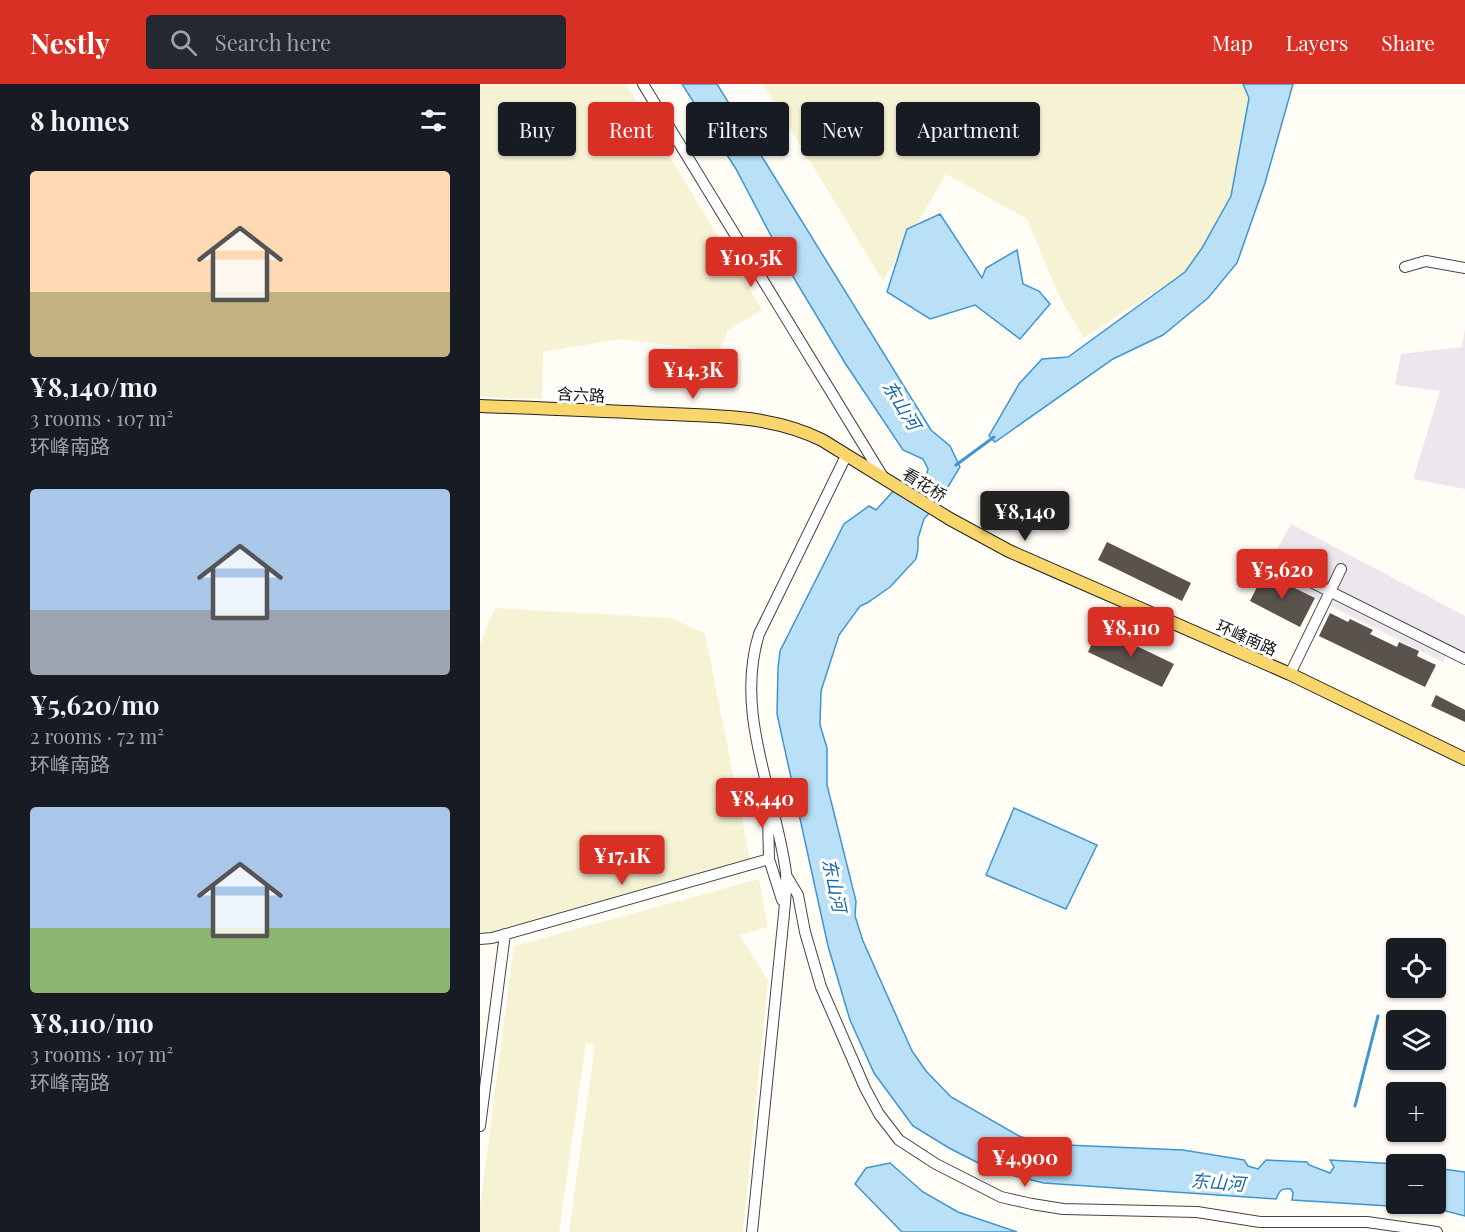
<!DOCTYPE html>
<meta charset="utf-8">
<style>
:root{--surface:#171b24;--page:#242831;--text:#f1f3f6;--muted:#9ea1a6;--accent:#d93025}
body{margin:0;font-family:"Playfair Display","Noto Sans SC",serif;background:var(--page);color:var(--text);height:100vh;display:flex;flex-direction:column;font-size:22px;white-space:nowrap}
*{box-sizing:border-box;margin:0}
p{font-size:20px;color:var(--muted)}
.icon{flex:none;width:33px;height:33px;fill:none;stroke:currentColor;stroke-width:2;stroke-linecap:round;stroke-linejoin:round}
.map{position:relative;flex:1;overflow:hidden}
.details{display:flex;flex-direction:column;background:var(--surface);width:480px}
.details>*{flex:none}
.top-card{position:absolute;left:18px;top:18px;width:570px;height:54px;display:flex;gap:12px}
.buttons{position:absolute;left:906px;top:854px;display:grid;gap:12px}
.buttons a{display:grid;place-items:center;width:60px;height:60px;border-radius:6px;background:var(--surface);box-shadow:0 2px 4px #0004;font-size:30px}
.price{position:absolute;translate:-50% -51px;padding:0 14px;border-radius:6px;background:var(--accent);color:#fff;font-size:20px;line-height:39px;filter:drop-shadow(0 2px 3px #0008)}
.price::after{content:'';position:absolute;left:50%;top:36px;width:18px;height:14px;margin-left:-9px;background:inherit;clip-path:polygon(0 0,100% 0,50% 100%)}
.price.on{background:#222;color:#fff}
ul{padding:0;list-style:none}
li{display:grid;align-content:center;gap:12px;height:318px;padding:0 30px}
li span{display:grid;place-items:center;height:186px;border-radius:6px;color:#555}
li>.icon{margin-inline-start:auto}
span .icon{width:108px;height:108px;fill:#fffc;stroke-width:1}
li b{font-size:26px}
h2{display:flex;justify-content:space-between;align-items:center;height:72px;padding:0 30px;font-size:26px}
.pill{padding:0 21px;border-radius:6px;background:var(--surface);box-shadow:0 2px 4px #0004;font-size:21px;line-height:54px}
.pill.on{background:var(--accent);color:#fff}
header{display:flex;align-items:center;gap:36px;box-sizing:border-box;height:84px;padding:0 30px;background:var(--accent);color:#fff}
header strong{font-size:28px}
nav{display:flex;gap:33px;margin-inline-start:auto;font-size:21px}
.search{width:420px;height:54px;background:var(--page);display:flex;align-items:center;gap:15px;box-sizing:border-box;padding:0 21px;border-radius:6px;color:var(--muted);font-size:22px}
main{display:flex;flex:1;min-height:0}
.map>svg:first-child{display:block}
.industrial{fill:#eee6ef}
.farmland{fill:#f6f3d4}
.water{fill:#b9e0f7;stroke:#3f96cf;stroke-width:1.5}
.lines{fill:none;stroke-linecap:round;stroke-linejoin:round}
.stream{stroke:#3f96cf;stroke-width:3}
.building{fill:#5a524d}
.minor-casing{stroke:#444;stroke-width:12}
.major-casing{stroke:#222;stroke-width:14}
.minor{stroke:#fff;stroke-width:10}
.major{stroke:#f9d66b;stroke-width:12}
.labels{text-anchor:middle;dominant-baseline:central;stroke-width:6;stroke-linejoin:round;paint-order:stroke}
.street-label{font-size:16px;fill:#111;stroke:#fff}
.water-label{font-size:18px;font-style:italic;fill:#1768a6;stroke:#fff}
</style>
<header>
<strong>Nestly</strong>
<div class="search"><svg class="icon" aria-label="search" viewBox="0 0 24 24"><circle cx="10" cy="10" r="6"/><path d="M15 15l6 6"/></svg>Search here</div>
<nav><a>Map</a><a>Layers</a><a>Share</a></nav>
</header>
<main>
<section class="details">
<h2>8 homes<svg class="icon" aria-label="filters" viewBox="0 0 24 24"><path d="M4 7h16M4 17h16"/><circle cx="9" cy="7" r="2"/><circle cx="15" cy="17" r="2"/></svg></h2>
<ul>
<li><span style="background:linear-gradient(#ffd9b3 65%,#c2b280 0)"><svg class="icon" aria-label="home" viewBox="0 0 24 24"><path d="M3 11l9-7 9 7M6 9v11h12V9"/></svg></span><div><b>¥8,140/mo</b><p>3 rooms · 107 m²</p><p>环峰南路</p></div></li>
<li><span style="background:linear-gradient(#a9c7e8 65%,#9aa5b1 0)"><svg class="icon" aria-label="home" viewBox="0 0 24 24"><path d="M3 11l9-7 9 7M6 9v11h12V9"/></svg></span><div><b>¥5,620/mo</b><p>2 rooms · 72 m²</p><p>环峰南路</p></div></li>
<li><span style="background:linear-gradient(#a9c7e8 65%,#8fb573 0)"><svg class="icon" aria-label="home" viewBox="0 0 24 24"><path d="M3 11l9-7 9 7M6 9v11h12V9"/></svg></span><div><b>¥8,110/mo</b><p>3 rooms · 107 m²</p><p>环峰南路</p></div></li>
</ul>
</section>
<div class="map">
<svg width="985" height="1148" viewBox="0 0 985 1148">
<rect width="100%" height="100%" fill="#fffdf5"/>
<path class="industrial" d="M985 245V405L933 395 960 307 915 301 921 270 982 263Z
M811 440 985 532V578L967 569 963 578 784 489Z"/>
<path class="farmland" d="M0 0H146L282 226 248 246 239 267 142 255 63 268 62 315 0 313Z
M283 0H772L751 112 722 164 705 188 604 254 580 214 547 135 466 90 403 197Z
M15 524 190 534 225 549 270 776 0 854V560Z
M279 795 288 843 259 851 288 896 263 1148H89L115 961 106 959 79 1148H0V1123L34 862Z"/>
<path class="water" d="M202 0H237L451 346 470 362 480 383 460 416 444 435 438 454V465L436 475 410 503 387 519 380 522 359 551 341 607 340 641 347 664V701L376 817 375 832 383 857 432 967 446 987 471 1013 539 1052 563 1060 703 1066 764 1076 768 1082 778 1085 786 1076 827 1078 829 1081 850 1089 854 1083 850 1076 916 1080V1119H956V1084L985 1088V1132L958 1125 812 1116 813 1109 811 1105C801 1104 800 1106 796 1115L564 1099 514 1087 469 1064 433 1042 394 989 370 936 348 862 297 630 298 584 300 567 364 440 389 422 396 426 427 392 446 393 448 385 443 375 423 366 365 279 309 186 256 85Z
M763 0H813L785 99 757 179 728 214 683 251 633 275 515 358 509 352 539 300 562 275 588 273 705 188 722 164 751 112 769 14Z
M460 130 502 194 506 184 537 166 543 200 559 207 570 220 540 255 495 221 450 235 407 208 427 145Z
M534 724 617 761 586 825 506 791Z
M410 1079 443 1108 478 1128 537 1148H422L375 1100 386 1084Z"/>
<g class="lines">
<path class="stream" d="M476 381 514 353
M875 1022 898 932"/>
</g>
<path class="building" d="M627 458 711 499 702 517 618 476Z
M784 489 835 514 820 543 770 517Z
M850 529 868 538 870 535 893 546 890 550 917 563 919 558 939 567 937 572 956 581 945 603 839 552Z
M619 544 694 580 682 603 608 568Z
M956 611 985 626V638L951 622Z"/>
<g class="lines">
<defs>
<path id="minor" d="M163 0 403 393
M925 183 946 177 985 184
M803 484 985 575
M810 590 861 485
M288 732 289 775 302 816
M306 791 318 811 325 848 341 903 385 1004 399 1030 419 1056 456 1080 521 1113 552 1120 583 1125 717 1128 780 1138H887L957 1148
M0 855 12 854 289 775
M0 1042 25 850
M272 1148 304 830C305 817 307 803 306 789 296 711 254 630 279 550L366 372"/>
<path id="major" d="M0 322C55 324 111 326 166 329 225 332 288 329 342 356L470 435 529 467 810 590 985 675"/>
</defs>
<use href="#minor" class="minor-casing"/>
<use href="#major" class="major-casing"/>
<use href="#minor" class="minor"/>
<use href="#major" class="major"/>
</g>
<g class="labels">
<g class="street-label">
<text transform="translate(101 310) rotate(3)">含六路</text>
<text transform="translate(445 400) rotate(32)">看花桥</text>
<text transform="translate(767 553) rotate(24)">环峰南路</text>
</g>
<g class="water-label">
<text transform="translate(422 321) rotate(58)">东山河</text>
<text transform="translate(355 801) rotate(78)">东山河</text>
<text transform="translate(738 1098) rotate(4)">东山河</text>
</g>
</g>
</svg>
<div class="buttons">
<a><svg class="icon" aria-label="locate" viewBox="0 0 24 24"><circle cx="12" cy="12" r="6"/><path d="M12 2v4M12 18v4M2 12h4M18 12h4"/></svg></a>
<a><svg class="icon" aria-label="layers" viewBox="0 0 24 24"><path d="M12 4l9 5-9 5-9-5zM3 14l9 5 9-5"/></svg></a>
<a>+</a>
<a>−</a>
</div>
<b class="price" style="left:271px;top:204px">¥10.5K</b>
<b class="price" style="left:213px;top:316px">¥14.3K</b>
<b class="price on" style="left:545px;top:458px">¥8,140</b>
<b class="price" style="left:802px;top:516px">¥5,620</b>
<b class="price" style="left:651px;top:574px">¥8,110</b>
<b class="price" style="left:282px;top:745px">¥8,440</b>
<b class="price" style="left:142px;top:802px">¥17.1K</b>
<b class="price" style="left:545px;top:1104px">¥4,900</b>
<div class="top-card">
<a class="pill">Buy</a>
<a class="pill on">Rent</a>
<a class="pill">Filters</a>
<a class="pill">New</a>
<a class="pill">Apartment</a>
</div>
</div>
</main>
